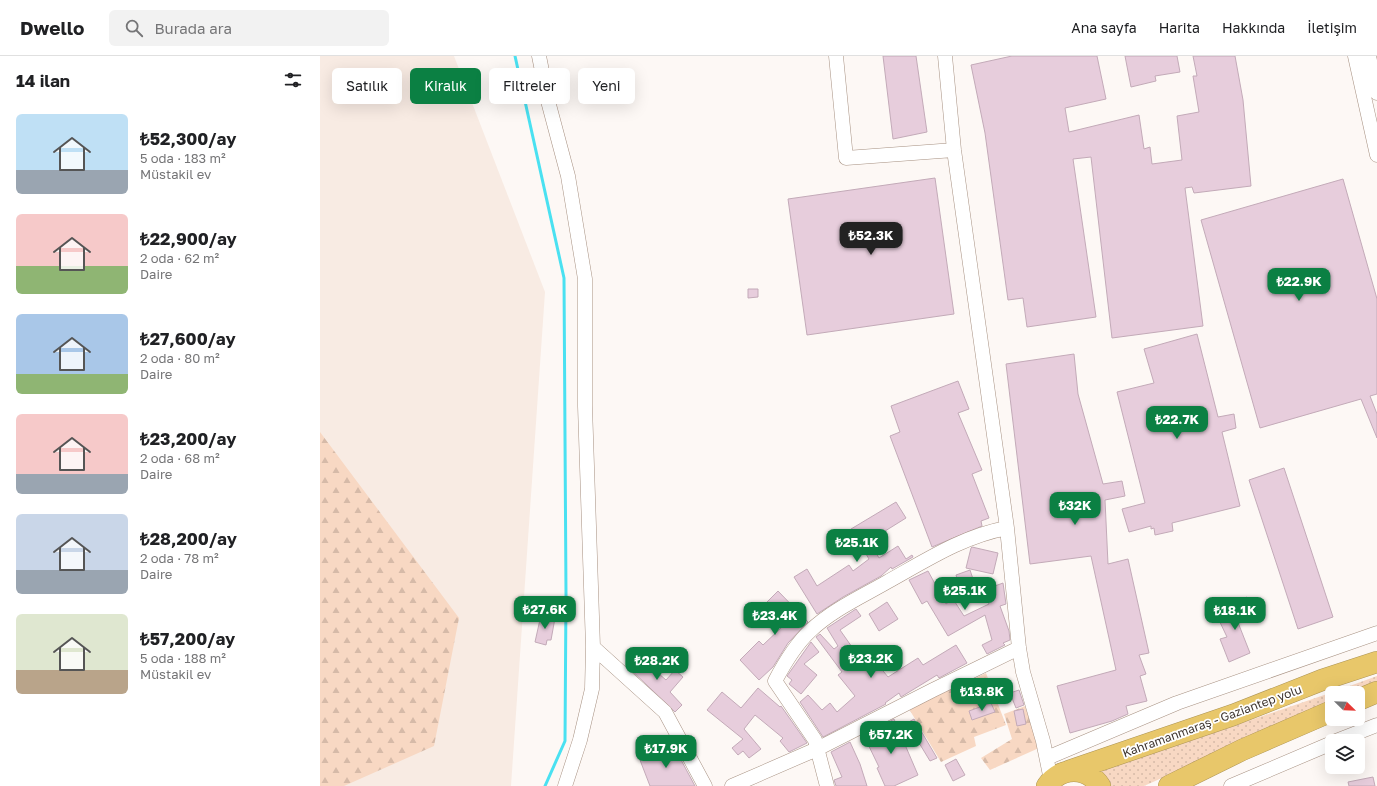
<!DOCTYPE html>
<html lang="tr">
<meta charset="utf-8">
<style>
:root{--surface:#fff;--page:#f2f2f2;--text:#202124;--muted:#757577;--line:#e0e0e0;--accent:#0b8043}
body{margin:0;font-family:"Golos Text",sans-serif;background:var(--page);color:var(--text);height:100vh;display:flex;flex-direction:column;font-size:15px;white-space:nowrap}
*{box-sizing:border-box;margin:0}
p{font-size:13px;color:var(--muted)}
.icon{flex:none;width:22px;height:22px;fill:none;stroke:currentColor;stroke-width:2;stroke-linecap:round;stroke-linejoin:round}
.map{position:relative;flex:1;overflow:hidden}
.drawer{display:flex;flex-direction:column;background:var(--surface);width:320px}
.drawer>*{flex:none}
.hud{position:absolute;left:12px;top:12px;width:380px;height:36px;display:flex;gap:8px}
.needle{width:26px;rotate:113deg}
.fabs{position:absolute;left:1005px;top:630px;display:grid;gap:8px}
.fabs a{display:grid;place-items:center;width:40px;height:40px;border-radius:6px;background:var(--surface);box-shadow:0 4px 16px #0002;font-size:20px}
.price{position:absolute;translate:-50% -34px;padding:0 9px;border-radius:8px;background:var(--accent);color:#fff;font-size:13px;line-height:26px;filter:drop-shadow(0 1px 2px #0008)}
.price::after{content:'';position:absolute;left:50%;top:24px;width:12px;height:9px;margin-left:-6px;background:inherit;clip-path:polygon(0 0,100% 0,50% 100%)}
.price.current{background:#222;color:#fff}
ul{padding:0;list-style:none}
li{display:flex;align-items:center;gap:12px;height:100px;padding:0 16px}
li span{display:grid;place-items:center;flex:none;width:112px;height:80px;border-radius:6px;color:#555}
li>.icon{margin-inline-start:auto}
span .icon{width:48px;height:48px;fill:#fffc;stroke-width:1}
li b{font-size:17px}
h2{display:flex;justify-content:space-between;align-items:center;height:48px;padding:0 16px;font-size:17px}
.pill{padding:0 14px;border-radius:6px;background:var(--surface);box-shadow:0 4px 16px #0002;font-size:14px;line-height:36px}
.pill.current{background:var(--accent);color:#fff}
header{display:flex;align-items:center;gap:24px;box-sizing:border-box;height:56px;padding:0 20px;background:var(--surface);border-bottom:1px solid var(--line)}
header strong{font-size:19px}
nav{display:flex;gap:22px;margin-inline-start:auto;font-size:14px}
.search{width:280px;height:36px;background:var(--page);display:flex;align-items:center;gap:10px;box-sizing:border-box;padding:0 14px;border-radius:6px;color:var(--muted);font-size:15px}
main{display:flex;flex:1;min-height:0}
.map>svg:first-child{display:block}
.built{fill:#f8ebe3}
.forest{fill:url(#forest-firs)}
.park{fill:url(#park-dots)}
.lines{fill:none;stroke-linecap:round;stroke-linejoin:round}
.stream{stroke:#4ae1f1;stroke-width:3}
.building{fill:#e7cddc;stroke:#c3aab8}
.minor-casing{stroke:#a79182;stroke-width:15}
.highway-casing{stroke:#ad9456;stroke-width:22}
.minor{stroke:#fff;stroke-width:14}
.highway{stroke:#e8c76a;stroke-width:21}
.labels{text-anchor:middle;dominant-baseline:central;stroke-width:3.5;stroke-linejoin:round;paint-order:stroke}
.street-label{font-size:12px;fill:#3f3630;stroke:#fff}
</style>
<header>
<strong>Dwello</strong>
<div class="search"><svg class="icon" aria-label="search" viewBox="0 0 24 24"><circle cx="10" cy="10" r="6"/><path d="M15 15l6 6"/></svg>Burada ara</div>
<nav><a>Ana sayfa</a><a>Harita</a><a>Hakkında</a><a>İletişim</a></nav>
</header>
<main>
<section class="drawer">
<h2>14 ilan<svg class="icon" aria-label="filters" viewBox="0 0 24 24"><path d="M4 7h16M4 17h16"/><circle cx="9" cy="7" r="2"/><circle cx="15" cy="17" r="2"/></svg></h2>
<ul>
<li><span style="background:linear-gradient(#bfe0f5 70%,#9aa5b1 0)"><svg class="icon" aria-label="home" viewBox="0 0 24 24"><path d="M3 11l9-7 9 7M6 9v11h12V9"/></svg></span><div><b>₺52,300/ay</b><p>5 oda · 183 m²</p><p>Müstakil ev</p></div></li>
<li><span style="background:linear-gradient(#f6c9c9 65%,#8fb573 0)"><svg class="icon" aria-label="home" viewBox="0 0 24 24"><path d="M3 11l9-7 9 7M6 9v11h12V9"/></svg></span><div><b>₺22,900/ay</b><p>2 oda · 62 m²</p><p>Daire</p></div></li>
<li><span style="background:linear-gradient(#a9c7e8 75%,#8fb573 0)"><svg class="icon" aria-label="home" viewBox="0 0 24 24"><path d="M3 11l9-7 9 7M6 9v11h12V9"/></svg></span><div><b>₺27,600/ay</b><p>2 oda · 80 m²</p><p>Daire</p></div></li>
<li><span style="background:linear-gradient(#f6c9c9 75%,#9aa5b1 0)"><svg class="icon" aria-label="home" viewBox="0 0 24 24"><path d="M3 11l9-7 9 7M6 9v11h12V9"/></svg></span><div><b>₺23,200/ay</b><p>2 oda · 68 m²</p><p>Daire</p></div></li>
<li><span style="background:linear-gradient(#c9d6e8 70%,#9aa5b1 0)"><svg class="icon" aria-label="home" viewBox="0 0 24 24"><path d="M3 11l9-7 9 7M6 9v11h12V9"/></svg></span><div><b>₺28,200/ay</b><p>2 oda · 78 m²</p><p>Daire</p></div></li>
<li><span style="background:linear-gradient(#dfe7d0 70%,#b9a48a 0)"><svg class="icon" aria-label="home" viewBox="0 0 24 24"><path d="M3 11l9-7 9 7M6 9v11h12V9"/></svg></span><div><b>₺57,200/ay</b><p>5 oda · 188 m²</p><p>Müstakil ev</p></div></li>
</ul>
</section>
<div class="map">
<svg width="1057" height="730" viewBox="0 0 1057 730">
<defs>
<pattern id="forest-firs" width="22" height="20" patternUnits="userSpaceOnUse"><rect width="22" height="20" fill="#f8d8c3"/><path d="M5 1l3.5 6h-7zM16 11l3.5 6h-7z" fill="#d6baa8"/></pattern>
<pattern id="park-dots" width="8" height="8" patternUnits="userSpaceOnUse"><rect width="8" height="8" fill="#f8d8c3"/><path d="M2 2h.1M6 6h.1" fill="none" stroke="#d6baa8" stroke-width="1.8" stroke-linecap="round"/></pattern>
</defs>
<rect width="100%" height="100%" fill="#fdf8f5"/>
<path class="built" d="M0 0H134L225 236 191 730H0Z"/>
<path class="forest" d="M0 376 139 562 114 690 24 730H0Z
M666 617 686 669 654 681 656 690 621 706 589 653Z
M705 650 719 692 670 714 661 702 692 683 684 658Z"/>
<path class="park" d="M1057 620V628L1035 637H1012V646L824 730H784L778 716 1016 635Z"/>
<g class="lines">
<path class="stream" d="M195 0 244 222 246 538 245 685 225 730"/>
</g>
<path class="building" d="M563 0H596L607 76 573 83Z
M692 0H777L786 43 745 52 749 76 819 59 824 93 830 91 832 108 862 104 857 60 879 56 873 20H877L873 0H915L923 44 931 130 874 137 872 131 865 132 883 270 792 282 771 101 753 103 776 261 707 271 703 242 688 244 665 77 651 9Z
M805 0H857L860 16 835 20 836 25 811 31Z
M615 122 634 258 487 279 468 143Z
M1023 123 1057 243V338L1050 340 1057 358V382L1041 343 940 372 881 164Z
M428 233H438V241L428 242Z
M877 278 898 361 914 358 916 372 902 376 920 450 852 467 853 475 835 479 834 472 831 473V470L809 476 802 453 825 447 797 336 834 327 824 293Z
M754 298 758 338 783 428 802 425 805 440 785 444 788 508 808 503 829 597 819 599 826 618 820 620 827 645 806 650 808 658 792 665 750 677 737 630 796 614 771 500 710 508 686 308Z
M638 325 649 353 638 357 662 414 652 418 669 462 661 465 662 470 612 491 570 380 580 376 571 350Z
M964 412 1013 561 978 573 929 424Z
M576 446 586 462 549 485 559 502 578 490 586 503 592 499 593 501 572 513 571 511 561 520 523 541 497 558 474 521 487 513 497 530 529 509 533 515 549 503 531 473Z
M652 491 678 497 673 518 646 512 651 492Z
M650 514 655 529 640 533 636 519Z
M608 515 626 548 633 543 644 560 669 548 664 534 683 527 686 548 680 550 689 575 690 584 683 587 685 589 667 598 662 589 672 584 665 559 628 580 607 545 602 548 589 524Z
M458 535 488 566 468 587 453 611 439 624 420 604 439 585 443 589 462 571 442 551Z
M927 541 934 556 917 564 930 597 909 606 900 583 907 581 898 562 918 552 916 547Z
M567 546 578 563 559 575 549 558Z
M536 553 541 560 520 574 539 601 547 595 568 621 598 602 603 609 636 589 647 607 619 622 617 619 581 641 579 637 565 647 566 648 503 681 480 646 488 639 502 654 510 647 517 656 535 640 518 619 522 616 496 581 500 578 514 593 518 590 507 572Z
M221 559 235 562 231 584H227L226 589 215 586Z
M491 586 499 596 484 608 497 619 481 638 469 628 472 624 467 620Z
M316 598 346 624 355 614 363 621 350 636 362 649 355 656 306 609Z
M438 632 460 651 461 650 487 687 469 696 460 685 463 682 435 659 424 673 441 693 429 702 423 695 418 699 412 692 423 683 387 654 402 636 421 652Z
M699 634 704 649 696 652 690 637Z
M671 647 675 656 652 664 649 655Z
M703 653 706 668 697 670 694 655Z
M574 663 598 719 574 730H565L557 712 559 711 544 680Z
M594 663 617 702 610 705 587 667Z
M530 686 540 708 547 730H516L514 724 522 721 511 696Z
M353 689 375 730H330L320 704Z
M636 703 645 719 633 725 625 709Z
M1053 721 1055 730H1029L1028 726Z"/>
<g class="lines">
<defs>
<path id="minor" d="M219 0 228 45 248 120 265 223V350L273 591 272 633 260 684 245 730
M516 0 526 102 634 94
M625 0 634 94 687 472 699 592 703 616 723 685 731 724
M1035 0 1057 99
M1049 0 1057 37
M273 591 345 656 385 730
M1016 685 1057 669
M727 702 857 647 1057 577
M412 730 497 693 613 634 699 592
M507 730 495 684 455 625C464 608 476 588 490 575 512 554 541 541 567 526 605 505 643 480 687 472
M911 730 1012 687"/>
<path id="highway" d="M1038 644 1057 636
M749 715 913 659 1002 624 1057 606
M727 730C741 710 767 710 780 730
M849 730 922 694 1012 655"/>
</defs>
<use href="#minor" class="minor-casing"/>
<use href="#highway" class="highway-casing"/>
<use href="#minor" class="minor"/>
<use href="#highway" class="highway"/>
</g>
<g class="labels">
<g class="street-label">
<text transform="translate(892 665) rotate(-20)">Kahramanmaraş - Gaziantep yolu</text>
</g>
</g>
</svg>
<div class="fabs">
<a><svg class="needle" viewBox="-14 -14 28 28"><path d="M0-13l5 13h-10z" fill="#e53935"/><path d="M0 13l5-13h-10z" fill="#757577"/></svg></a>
<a><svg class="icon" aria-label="layers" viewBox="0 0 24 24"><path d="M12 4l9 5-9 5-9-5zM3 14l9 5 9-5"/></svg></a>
</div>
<b class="price current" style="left:551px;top:200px">₺52.3K</b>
<b class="price" style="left:979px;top:246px">₺22.9K</b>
<b class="price" style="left:857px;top:384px">₺22.7K</b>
<b class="price" style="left:755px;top:470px">₺32K</b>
<b class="price" style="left:537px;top:507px">₺25.1K</b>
<b class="price" style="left:645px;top:555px">₺25.1K</b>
<b class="price" style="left:225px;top:574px">₺27.6K</b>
<b class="price" style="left:915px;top:575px">₺18.1K</b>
<b class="price" style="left:455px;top:580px">₺23.4K</b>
<b class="price" style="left:551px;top:623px">₺23.2K</b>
<b class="price" style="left:337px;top:625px">₺28.2K</b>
<b class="price" style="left:662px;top:656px">₺13.8K</b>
<b class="price" style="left:571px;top:699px">₺57.2K</b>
<b class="price" style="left:346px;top:713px">₺17.9K</b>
<div class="hud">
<a class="pill">Satılık</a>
<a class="pill current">Kiralık</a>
<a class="pill">Filtreler</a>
<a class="pill">Yeni</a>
</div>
</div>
</main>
